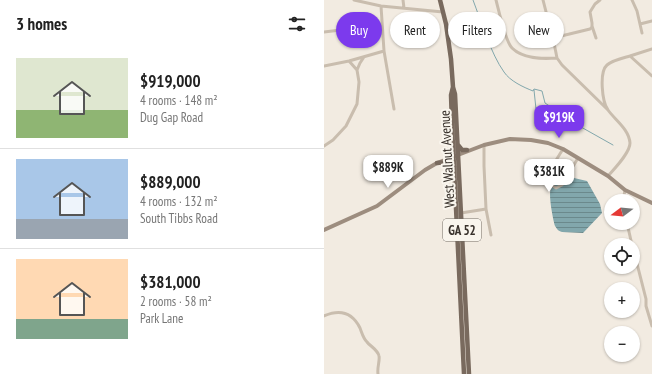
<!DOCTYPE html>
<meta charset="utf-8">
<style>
:root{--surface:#fff;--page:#f6f6f6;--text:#222;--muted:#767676;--line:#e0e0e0;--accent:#7c3aed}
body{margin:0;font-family:"PT Sans Narrow",sans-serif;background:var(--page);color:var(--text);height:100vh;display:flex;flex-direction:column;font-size:15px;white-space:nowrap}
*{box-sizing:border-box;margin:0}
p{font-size:13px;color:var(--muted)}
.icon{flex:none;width:22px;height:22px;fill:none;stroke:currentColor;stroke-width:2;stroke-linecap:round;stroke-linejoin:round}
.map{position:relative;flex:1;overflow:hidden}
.drawer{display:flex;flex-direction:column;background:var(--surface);width:324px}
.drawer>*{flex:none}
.top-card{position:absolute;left:12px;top:12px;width:256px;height:36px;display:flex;gap:8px}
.needle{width:26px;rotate:254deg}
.buttons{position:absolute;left:280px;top:194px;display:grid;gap:8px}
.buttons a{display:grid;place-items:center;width:36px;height:36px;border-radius:50%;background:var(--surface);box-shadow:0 1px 3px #0004;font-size:20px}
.price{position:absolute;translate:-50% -34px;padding:0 9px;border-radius:8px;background:#fff;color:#222;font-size:13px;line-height:26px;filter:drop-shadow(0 1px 2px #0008)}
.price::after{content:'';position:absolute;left:50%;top:24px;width:12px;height:9px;margin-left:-6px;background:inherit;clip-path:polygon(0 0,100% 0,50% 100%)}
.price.active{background:var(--accent);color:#fff}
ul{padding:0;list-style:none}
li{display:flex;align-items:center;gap:12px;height:100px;padding:0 16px}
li+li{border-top:1px solid var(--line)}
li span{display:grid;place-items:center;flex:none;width:112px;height:80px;border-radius:0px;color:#555}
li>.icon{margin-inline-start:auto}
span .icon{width:48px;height:48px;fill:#fffc;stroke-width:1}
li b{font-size:17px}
h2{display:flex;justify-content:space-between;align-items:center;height:48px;padding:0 16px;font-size:17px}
.pill{padding:0 14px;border-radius:18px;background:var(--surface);box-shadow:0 1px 3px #0004;font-size:14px;line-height:36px}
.pill.active{background:var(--accent);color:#fff}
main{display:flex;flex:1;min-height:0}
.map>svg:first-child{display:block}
.water{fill:url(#water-rules)}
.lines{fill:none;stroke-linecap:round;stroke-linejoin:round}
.stream{stroke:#82a7ac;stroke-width:1}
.street{stroke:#c9bdae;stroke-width:3}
.secondary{stroke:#9d8d7f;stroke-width:4}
.primary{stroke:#796a5e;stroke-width:4.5}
.labels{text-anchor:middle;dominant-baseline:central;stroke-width:4;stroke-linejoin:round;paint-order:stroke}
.shield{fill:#f9f5ed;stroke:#726c65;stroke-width:1}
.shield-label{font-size:13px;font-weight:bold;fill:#38312b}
.street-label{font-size:14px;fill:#38312b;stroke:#f9f5ed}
</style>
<main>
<section class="drawer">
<h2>3 homes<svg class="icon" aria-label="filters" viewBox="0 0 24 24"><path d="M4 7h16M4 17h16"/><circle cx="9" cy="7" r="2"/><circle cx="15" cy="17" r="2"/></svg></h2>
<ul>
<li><span style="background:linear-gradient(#dfe7d0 65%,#8fb573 0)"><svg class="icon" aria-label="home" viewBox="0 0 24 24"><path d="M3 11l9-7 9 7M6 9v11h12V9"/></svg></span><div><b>$919,000</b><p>4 rooms · 148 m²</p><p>Dug Gap Road</p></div></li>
<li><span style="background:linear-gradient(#a9c7e8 75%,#9aa5b1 0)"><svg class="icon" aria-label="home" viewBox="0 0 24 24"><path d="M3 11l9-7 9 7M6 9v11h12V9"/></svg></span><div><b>$889,000</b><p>4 rooms · 132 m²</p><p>South Tibbs Road</p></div></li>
<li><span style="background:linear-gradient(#ffd9b3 75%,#7fa58c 0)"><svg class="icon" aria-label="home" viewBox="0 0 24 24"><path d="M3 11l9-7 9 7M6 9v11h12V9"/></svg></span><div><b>$381,000</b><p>2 rooms · 58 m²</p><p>Park Lane</p></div></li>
</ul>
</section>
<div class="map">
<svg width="328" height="374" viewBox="0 0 328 374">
<defs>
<pattern id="water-rules" width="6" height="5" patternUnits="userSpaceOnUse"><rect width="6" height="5" fill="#82a7ac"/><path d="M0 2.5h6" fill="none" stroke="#6b898c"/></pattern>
</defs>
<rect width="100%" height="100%" fill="#f2ebe1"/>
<path class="water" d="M250 178 263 181 276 204 278 213 259 233 238 232C234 231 233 229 231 226 229 219 224 194 227 188 231 181 243 180 250 178Z"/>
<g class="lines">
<path class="stream" d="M149 0C157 21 167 54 180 72 186 81 199 87 209 91L210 89 218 91 221 103 257 127 289 145
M210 90 212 109"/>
<path class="street" d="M30 0 57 6 119 12
M79 0 80 8
M172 0C175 11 181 41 188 48 199 59 218 59 233 58
M219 0 230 43 233 58 238 65 283 109
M308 0 313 11 318 33
M316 24 328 21
M268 26 272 38
M0 32 58 25
M229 38 266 29 268 27V23L266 12 271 4 276 0
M60 51 70 109
M306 56 328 49
M0 66 25 61 60 51 57 6
M33 70 36 63 40 57
M160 145V166L162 209
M0 146 9 140 22 126 33 104 35 82 33 70 25 61
M239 149C233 159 216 181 232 188L238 185 254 158
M284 176C290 169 306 153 306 143 305 129 291 120 284 110 278 102 275 72 283 65 289 60 299 58 306 56L328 76
M299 201 301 190
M137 213 162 209 167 235
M303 223 308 245
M309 248 322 299V306L328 326
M0 316C16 309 28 312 36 328 38 333 39 338 43 342 46 346 54 350 55 356 56 361 53 367 54 374"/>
<path class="secondary" d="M0 230 53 206 101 170 113 163 160 145 186 139 207 140 224 143 239 149 284 176 301 190 328 203"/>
<path class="primary" d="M116 0 122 24 127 59 129 87 127 95 128 125 140 374
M129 87 131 94 145 374
M134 145 138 150H143
M113 163 123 162 130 167"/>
</g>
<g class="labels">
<rect class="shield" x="119" y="219" width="38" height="22" rx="3"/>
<g class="shield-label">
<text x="138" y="230">GA 52</text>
</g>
<g class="street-label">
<text transform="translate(123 159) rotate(-93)">West Walnut Avenue</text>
</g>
</g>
</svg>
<div class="buttons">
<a><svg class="needle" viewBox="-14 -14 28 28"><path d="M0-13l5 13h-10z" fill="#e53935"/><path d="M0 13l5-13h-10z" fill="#767676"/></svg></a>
<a><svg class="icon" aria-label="locate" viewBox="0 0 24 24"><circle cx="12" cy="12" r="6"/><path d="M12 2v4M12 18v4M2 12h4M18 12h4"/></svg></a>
<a>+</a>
<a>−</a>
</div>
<b class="price active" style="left:235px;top:139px">$919K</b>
<b class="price" style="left:64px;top:189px">$889K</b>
<b class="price" style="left:225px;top:193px">$381K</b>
<div class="top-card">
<a class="pill active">Buy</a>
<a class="pill">Rent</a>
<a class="pill">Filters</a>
<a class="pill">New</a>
</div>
</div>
</main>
